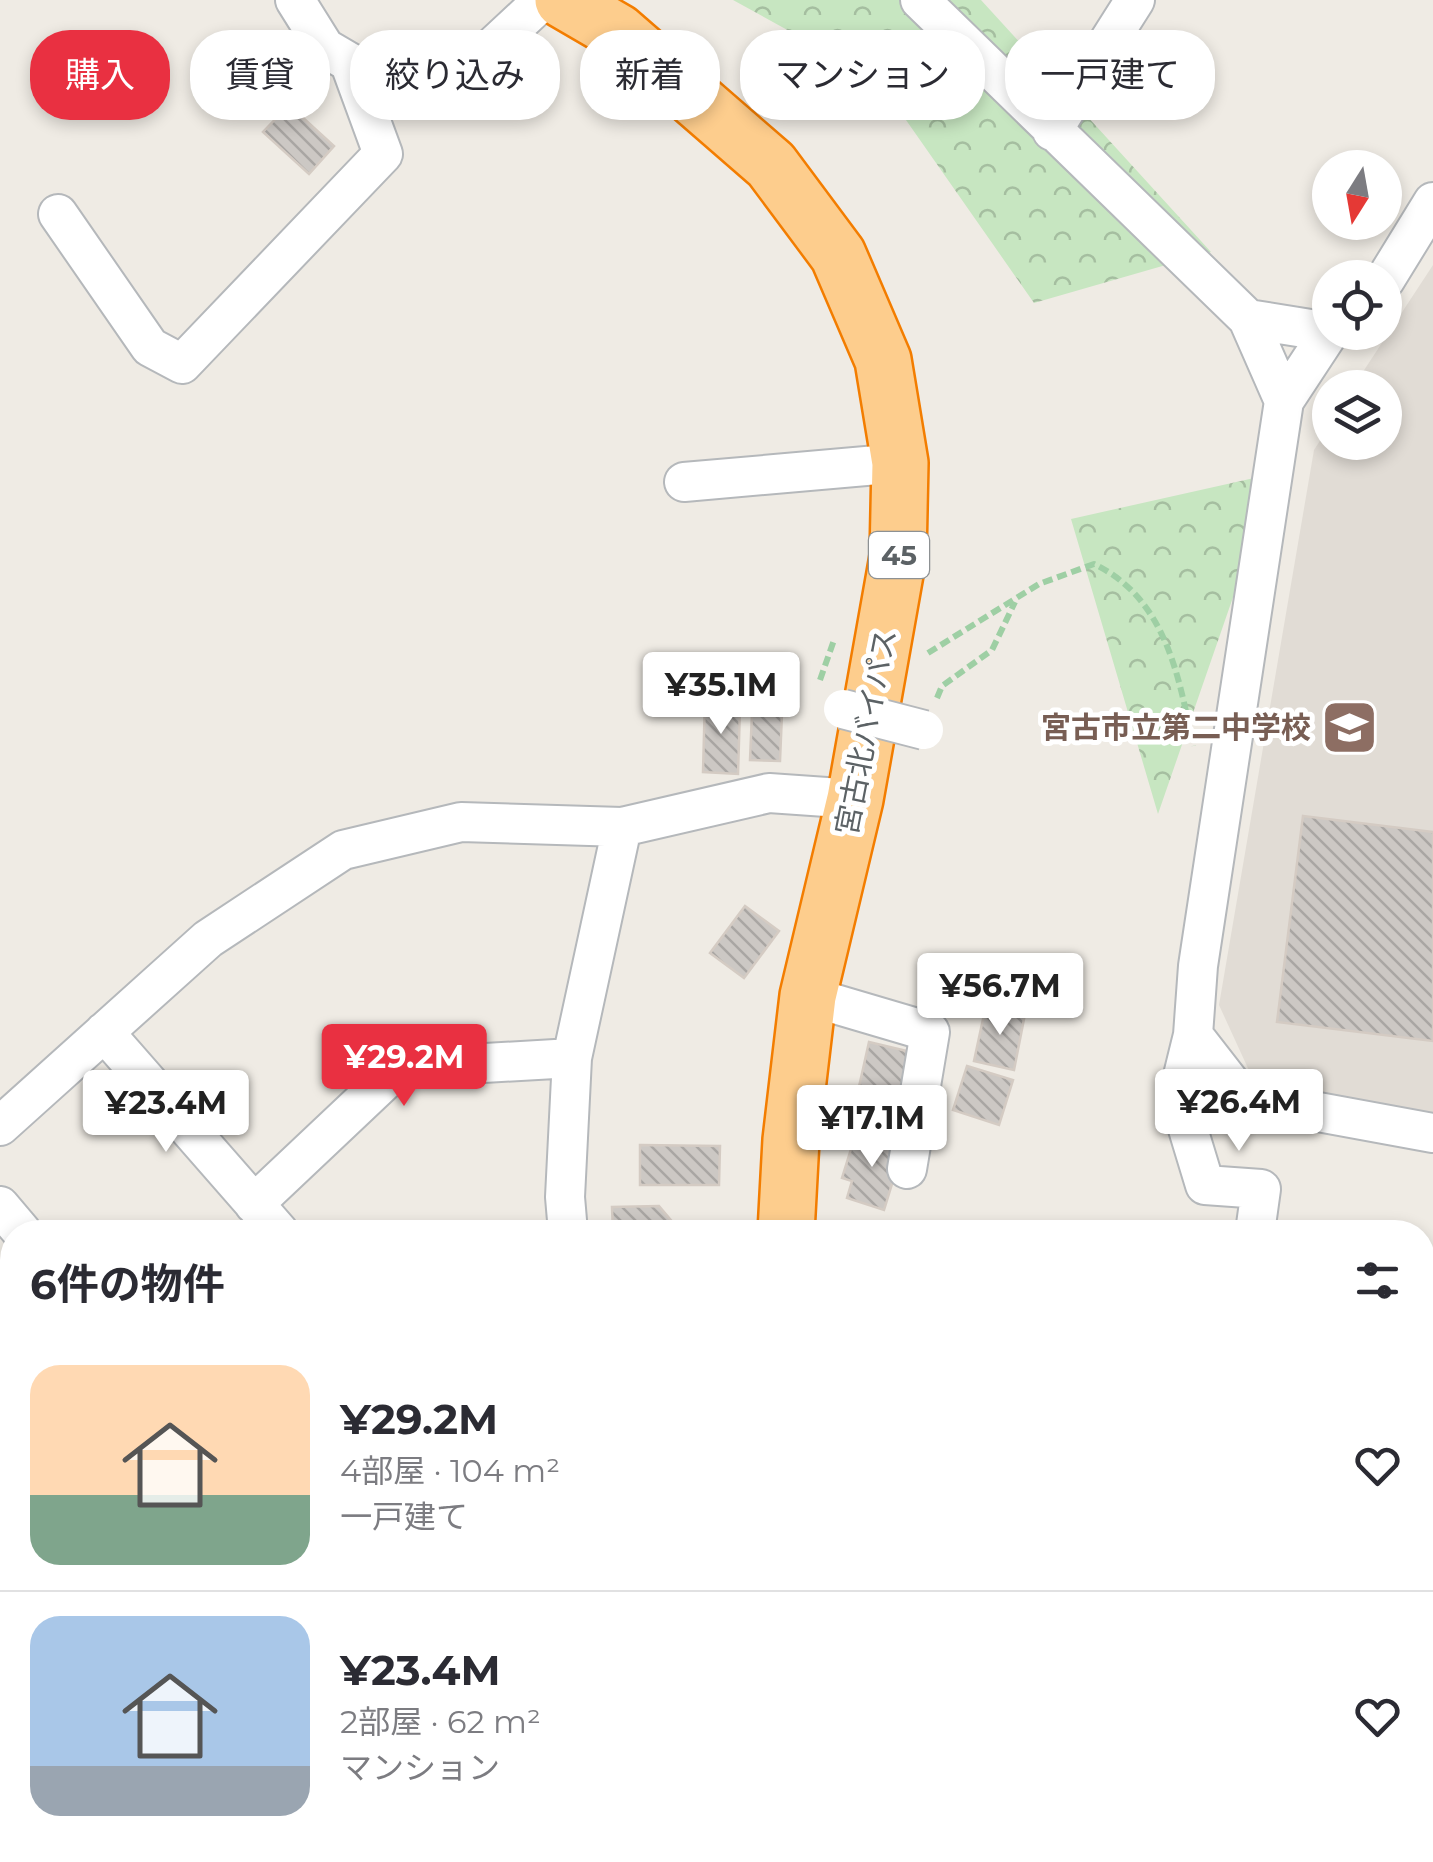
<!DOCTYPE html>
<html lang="ja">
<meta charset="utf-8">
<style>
:root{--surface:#fff;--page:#f7f7f7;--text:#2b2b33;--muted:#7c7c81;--line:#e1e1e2;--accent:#e93041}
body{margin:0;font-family:Montserrat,"Noto Sans JP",sans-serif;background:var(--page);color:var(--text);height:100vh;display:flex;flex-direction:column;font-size:38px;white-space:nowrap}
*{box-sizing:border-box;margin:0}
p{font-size:32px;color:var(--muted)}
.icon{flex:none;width:55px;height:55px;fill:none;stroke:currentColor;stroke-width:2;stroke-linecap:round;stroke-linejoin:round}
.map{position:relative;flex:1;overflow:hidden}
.sheet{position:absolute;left:0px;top:1220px;width:1435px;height:642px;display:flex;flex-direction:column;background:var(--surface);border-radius:40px 40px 0 0;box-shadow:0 5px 15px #0003}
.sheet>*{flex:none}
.top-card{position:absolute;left:30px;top:30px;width:1375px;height:90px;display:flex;gap:20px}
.needle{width:65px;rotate:191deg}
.controls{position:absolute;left:1312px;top:150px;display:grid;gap:20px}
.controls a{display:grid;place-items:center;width:90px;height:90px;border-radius:50%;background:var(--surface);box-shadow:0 5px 15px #0003;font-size:50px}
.price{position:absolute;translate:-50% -85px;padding:0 22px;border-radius:10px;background:#fff;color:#222;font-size:32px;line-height:65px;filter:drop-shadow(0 2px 5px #0008)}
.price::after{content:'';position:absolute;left:50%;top:60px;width:30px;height:22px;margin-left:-15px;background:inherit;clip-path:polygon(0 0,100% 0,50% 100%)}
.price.on{background:var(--accent);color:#fff}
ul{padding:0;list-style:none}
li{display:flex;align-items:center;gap:30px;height:250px;padding:0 30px}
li+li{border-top:2px solid var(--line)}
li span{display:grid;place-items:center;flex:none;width:280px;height:200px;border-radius:30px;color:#555}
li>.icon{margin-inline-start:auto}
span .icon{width:120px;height:120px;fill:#fffc;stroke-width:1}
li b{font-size:42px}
h2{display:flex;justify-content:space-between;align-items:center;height:120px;padding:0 30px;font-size:42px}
.chip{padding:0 35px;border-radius:40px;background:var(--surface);box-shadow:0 5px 15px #0003;font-size:35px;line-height:90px}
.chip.on{background:var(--accent);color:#fff}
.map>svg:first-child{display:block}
.education{fill:#e1dcd5}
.forest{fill:url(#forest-crowns)}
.building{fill:url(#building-back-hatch);stroke:#d4cbc3;stroke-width:2.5}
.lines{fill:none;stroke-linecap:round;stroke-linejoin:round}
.minor-casing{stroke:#b5b8bb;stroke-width:42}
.highway-casing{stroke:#f37d00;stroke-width:60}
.path{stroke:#9ecfa4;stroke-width:6;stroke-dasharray:10 5;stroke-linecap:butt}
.minor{stroke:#fff;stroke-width:38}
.highway{stroke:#fdcd8d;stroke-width:55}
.minor-bridge-casing{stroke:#b5b8bb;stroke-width:42;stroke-linecap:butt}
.minor-bridge{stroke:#fff;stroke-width:38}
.labels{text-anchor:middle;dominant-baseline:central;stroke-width:10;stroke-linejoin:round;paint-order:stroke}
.shield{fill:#fff;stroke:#8d9193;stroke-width:2.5}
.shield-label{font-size:28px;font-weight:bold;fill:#5c6265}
.education-label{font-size:30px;font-weight:bold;fill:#785e54;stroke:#fff;text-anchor:end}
.street-label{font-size:30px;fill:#5c6265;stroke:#fff}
</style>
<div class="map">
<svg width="1433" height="1862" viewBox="0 0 1433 1862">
<defs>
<pattern id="forest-crowns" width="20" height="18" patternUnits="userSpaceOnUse" patternTransform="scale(2.5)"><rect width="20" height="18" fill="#c7e6c1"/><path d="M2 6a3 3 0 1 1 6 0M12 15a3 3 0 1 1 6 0" fill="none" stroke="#a5bea0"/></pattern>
<pattern id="building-back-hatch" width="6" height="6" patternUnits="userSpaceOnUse" patternTransform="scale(2.5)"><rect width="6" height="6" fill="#ccc8c4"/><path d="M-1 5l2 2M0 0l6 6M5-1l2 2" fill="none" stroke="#a9a6a3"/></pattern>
</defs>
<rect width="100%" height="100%" fill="#efebe4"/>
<path class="education" d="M1433 265V1112L1334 1102 1252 1077 1219 1005 1314 450 1330 425V442H1385V388L1353 387Z"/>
<path class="forest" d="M733 0H981L1211 252 1034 303 878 80Z
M1276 473 1158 814 1071 519Z"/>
<path class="building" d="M289 105 334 146 309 174 263 132Z
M753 689 783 690 780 761 750 760Z
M705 697 729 698V708H740L738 774 703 772Z
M1303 816 1433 832V1041L1277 1022Z
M745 906 779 931 744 978 710 953Z
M986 1005 1025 1014 1014 1070 974 1061Z
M869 1042 915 1053 898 1128 852 1118Z
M967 1066 1013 1080 999 1125 953 1110Z
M856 1133 903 1148 884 1210 847 1198 852 1181 842 1178Z
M640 1145 720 1146 719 1185H640Z
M659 1206 675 1225V1232H613L612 1207Z
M951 1850H958L964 1862H922Z
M1363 1850H1398L1392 1862Z"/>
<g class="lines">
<defs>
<path id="minor" d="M295 0 325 48 378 79H428L485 54 543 0
M920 0 1248 319 1284 401
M1052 131 1135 0
M58 214 150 347 182 364 383 154 350 64
M1385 280 1433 202
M1248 319 1329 332
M1330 331 1284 401 1198 966 1193 1035 1242 1098 1433 1133
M684 482 900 463
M808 996 930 1032 907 1169
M104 1032 279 1232
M1193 1035 1178 1096 1205 1185 1261 1189 1255 1232
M0 1126 208 939 343 850 461 822 622 827 769 793 855 799
M254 1204 398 1068 572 1058
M0 1206 22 1232
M568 1232 565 1197 572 1058 622 827
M1422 1298 1433 1299
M1422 1459 1433 1437
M0 1527 12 1542
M1422 1615 1433 1622
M1422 1808 1431 1812 1433 1810
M268 1850 278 1862
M539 1850 549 1862
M813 1850 823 1862
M1149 1862 1158 1850"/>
<path id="highway" d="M563 0 618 32 771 165 838 255 883 360 900 463 898 557 855 799 808 996 791 1140 786 1232
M1105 1850 1121 1862"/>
</defs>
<use href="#minor" class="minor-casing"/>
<use href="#highway" class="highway-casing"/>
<path class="path" d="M928 653 1039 584 1094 564C1165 598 1179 675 1193 746
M820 680 834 640
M937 698 942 686 992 650 1015 602"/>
<use href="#minor" class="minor"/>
<use href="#highway" class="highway"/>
<defs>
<path id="minor-bridge" d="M843 709 924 730"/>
</defs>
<use href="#minor-bridge" class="minor-bridge-casing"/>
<use href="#minor-bridge" class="minor-bridge"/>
</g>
<defs>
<symbol id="school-square" viewBox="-11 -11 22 22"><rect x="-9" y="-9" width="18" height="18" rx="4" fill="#8d6e63" stroke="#fff"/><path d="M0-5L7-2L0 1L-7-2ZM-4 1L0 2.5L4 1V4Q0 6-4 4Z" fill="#fff"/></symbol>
</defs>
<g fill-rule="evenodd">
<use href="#school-square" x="1318" y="696" width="63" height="63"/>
</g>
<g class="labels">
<rect class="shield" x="869" y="532" width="60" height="46" rx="8"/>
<g class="shield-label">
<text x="899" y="555">45</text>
</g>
<g class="education-label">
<text x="1311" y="727">宮古市立第二中学校</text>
</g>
<g class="street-label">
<text transform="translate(866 732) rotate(-79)">宮古北バイパス</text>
</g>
</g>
</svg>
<div class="controls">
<a><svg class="needle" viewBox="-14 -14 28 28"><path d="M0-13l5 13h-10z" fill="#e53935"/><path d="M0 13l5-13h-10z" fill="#7c7c81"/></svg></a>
<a><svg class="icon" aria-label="locate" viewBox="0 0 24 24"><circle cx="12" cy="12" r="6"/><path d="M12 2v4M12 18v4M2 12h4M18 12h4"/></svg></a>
<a><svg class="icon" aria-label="layers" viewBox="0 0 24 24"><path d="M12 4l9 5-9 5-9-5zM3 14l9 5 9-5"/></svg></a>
</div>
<b class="price" style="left:721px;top:737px">¥35.1M</b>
<b class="price" style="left:1000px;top:1038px">¥56.7M</b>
<b class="price on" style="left:404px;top:1109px">¥29.2M</b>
<b class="price" style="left:1239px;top:1154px">¥26.4M</b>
<b class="price" style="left:166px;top:1155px">¥23.4M</b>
<b class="price" style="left:872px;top:1170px">¥17.1M</b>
<div class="top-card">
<a class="chip on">購入</a>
<a class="chip">賃貸</a>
<a class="chip">絞り込み</a>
<a class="chip">新着</a>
<a class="chip">マンション</a>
<a class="chip">一戸建て</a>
</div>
<section class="sheet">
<h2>6件の物件<svg class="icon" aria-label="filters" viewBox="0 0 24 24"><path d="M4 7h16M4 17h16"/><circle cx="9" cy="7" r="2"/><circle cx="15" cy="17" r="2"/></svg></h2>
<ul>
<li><span style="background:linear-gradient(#ffd9b3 65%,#7fa58c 0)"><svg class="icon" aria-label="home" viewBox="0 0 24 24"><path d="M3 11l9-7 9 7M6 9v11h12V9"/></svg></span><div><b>¥29.2M</b><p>4部屋 · 104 m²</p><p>一戸建て</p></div><svg class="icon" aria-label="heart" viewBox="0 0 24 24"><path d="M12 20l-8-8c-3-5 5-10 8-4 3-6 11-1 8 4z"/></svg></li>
<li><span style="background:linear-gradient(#a9c7e8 75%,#9aa5b1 0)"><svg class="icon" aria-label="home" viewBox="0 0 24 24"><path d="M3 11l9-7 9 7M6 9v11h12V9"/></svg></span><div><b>¥23.4M</b><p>2部屋 · 62 m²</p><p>マンション</p></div><svg class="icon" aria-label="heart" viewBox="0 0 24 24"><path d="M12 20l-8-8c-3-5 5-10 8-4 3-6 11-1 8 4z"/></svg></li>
</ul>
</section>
</div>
